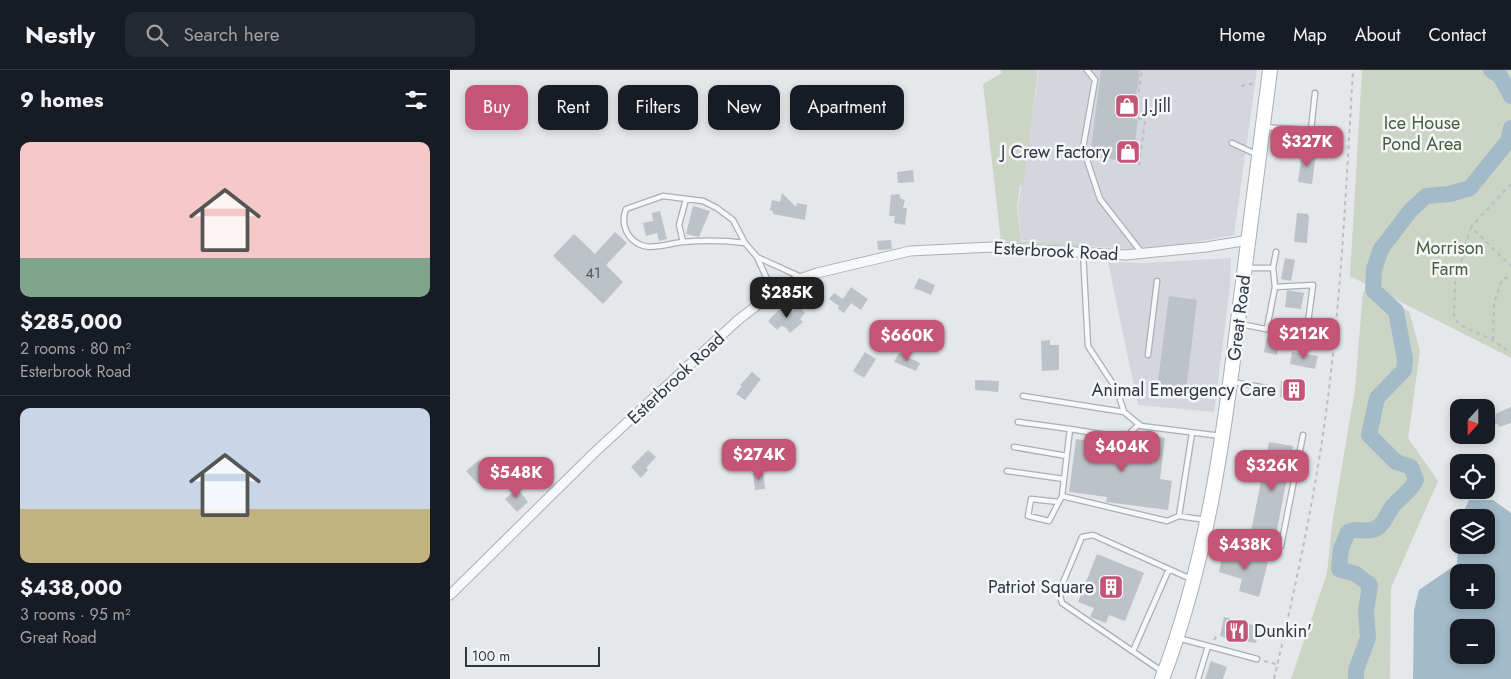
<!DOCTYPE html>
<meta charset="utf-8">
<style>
:root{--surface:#171b24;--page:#242831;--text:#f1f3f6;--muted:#9ea1a6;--line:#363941;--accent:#c45577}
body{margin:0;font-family:Jost,sans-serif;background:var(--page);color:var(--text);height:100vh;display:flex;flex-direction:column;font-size:19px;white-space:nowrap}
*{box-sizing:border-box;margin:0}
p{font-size:16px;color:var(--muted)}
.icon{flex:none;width:28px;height:28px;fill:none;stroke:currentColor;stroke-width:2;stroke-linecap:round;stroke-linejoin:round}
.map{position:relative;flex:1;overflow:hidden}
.side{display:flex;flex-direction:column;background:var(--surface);width:450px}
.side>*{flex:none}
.top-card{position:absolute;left:15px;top:15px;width:475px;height:45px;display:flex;gap:10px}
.needle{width:32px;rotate:201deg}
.tools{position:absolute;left:1000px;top:329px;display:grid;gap:10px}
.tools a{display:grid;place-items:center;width:45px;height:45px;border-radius:10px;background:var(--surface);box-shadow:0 2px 8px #0003;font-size:25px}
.scale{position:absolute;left:15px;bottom:12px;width:135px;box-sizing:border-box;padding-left:5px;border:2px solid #2d3842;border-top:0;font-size:14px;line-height:18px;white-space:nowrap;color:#2d3842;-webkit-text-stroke:4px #f4f6f8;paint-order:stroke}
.price{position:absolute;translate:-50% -42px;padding:0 11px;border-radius:10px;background:var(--accent);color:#fff;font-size:16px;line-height:32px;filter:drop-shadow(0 1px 2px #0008)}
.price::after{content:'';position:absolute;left:50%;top:30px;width:15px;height:11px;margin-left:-8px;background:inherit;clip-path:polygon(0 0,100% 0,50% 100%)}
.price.on{background:#222;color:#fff}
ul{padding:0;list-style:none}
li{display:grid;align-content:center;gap:10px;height:265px;padding:0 20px}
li+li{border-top:1px solid var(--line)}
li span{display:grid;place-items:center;height:155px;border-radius:10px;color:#555}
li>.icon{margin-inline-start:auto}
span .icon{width:90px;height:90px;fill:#fffc;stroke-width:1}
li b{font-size:21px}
h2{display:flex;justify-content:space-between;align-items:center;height:60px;padding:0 20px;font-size:21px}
.chip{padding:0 18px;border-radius:10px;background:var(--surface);box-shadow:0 2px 8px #0003;font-size:18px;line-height:45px}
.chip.on{background:var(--accent);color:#fff}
header{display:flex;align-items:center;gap:30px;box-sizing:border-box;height:70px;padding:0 25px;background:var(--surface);border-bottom:1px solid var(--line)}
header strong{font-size:24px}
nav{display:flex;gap:28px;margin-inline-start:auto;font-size:18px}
.search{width:350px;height:45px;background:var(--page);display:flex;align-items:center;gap:12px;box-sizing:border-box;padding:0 18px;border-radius:10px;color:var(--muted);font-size:19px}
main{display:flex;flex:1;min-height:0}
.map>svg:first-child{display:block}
.built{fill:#d3d7dd}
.green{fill:#ccd4c6}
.water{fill:#a3bac8;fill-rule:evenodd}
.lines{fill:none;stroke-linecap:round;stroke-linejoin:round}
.river{stroke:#a3bac8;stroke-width:16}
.building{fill:#bcc2c7}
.service-casing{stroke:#a9b0b5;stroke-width:7}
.minor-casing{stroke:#a9b0b5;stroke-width:11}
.secondary-casing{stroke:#a9b0b5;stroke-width:16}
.path{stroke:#babec2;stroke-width:2;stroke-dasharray:4 4;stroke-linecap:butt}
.service{stroke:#f7f8f9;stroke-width:4.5}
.minor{stroke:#f7f8f9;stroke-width:9}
.secondary{stroke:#fff;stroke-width:14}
.labels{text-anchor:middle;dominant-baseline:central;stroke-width:5;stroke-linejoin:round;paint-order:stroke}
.number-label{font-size:15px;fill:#515a63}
.poi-label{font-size:18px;fill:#2d3842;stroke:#f4f6f8;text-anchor:end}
.park-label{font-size:18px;fill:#475d3c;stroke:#f4f6f8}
.street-label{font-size:18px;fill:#2d3842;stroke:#f4f6f8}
</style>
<header>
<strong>Nestly</strong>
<div class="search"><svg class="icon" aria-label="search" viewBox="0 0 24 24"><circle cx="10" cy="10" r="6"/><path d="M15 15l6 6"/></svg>Search here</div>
<nav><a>Home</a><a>Map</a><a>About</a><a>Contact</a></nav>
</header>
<main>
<section class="side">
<h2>9 homes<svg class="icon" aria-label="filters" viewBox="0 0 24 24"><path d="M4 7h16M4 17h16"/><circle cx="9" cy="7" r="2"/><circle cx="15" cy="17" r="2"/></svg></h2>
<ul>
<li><span style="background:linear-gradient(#f6c9c9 75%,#7fa58c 0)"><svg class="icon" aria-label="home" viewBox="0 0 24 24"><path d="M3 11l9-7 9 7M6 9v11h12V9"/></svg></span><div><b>$285,000</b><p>2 rooms · 80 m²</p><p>Esterbrook Road</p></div></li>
<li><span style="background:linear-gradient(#c9d6e8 65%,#c2b280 0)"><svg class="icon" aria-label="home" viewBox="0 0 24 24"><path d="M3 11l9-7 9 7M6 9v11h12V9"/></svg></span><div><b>$438,000</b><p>3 rooms · 95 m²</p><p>Great Road</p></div></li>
</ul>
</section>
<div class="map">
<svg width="1061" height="609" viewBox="0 0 1061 609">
<rect width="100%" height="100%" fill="#e4e8eb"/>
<path class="built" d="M589 0H807L784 165 696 181 571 170 568 137Z
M781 188 780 218 764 342 688 335 658 192 695 193Z"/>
<path class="green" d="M550 0H588L573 115H570L567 137 571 171 633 174V177L551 171 533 14 552 3Z
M912 0H1061V288L900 206Z
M913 221 959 241 970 281 958 368 988 411 941 518 940 609H841L877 503 882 455 905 319Z"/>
<path class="water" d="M1019 430H1043L1061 443V609H963L964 540 969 520 1007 494 1009 451V475H1036V448L1011 447ZM1009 502H1036V530H1009ZM1009 558H1036V585H1009Z"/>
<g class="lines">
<path class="river" d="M1041 0 1050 6 1061 26
M906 609V600L918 568 916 541 920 515 906 504 889 499 891 479 898 462C907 457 915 463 925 459 933 456 937 444 942 437 950 427 961 421 966 410L961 397 946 392 919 365 927 328 954 300 955 289 946 241 923 220 924 199 931 179 960 141 976 126 1000 124 1020 118 1058 71 1061 58"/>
</g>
<path class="building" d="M651 0H690L683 49 688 50 682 92 640 86Z
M852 82 866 83 862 114 848 112Z
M463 100 464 112 448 113 447 102Z
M332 123 346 137 347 133 357 135 355 150 323 144V141L320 140 322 130 330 132Z
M449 124 451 129 455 130 453 138H457L455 155 444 153 445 146H439L441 125Z
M243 136 260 141 249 167 236 164Z
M210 141 217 169 209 171 207 163 196 166 193 153 203 151 202 143Z
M847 143 858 144 859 147 857 173 844 172Z
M165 162 177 173 156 195 173 212 153 234 103 186 124 164 145 184Z
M441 170 442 179 428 180 427 171Z
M835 188 845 190 841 211 831 209Z
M469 208 485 215 481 225 464 218Z
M401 217 418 229 411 240 401 233 394 243 388 239 389 236 379 229 384 223 393 229Z
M837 220 854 223 851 239 835 237Z
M719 226 747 230 736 322 707 319Z
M348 236 355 243 350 249 353 252 340 263 335 257 331 256 327 260 318 251 331 238 338 245Z
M817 267 829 270 827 285 814 282Z
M600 270V275H609V300L592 301 591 271Z
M415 282 426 289 414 308 403 301Z
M842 282 868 286 865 299 840 294Z
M449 283 470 293 466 301 444 292Z
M302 302 311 309 295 330 286 324 292 316 290 315Z
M525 310 549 311 548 322 525 320Z
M831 311 854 313 853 329 830 327Z
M1061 337V353L1049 357 1048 354 1044 355 1042 348 1046 347 1045 344Z
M696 365 715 368 710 409 722 411 718 440 656 432 657 427 619 422 626 369 694 378Z
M819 372 843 376 825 471 800 466Z
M198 380 206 387 196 398 198 400 191 408 181 397Z
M29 390 40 403 28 414 16 401Z
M313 402 315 419 305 420 303 403Z
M63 413 78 432 67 442 55 429 63 422 58 417Z
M773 480 818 492 809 527 789 521 792 509 769 502Z
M647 484 694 503 675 551 659 545 656 553 640 547 644 538 628 532Z
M774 547 810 557 806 573 782 570 770 566Z
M761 591 777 597 773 609H755Z"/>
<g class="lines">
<defs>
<path id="service" d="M637 0 645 10 633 78 650 129 692 183
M814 57 861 60 865 23
M782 73 808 85
M233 172 229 155 236 129
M295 173 283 150 267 138 253 131 213 126 176 139C170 154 177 171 194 176 204 179 222 173 232 172 254 170 274 170 295 173L307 187 323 222
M633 182 638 276 667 320 674 342 691 356 771 366
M307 187 351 207
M797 198H823
M790 254 856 267 863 215 825 217
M817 258 825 217 823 198 826 182
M698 285 707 211
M782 312 822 319
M573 326 674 342
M568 352 620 359
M689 354 675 368 620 359 612 426 717 451 729 446
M742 363 729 446 756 450
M564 377 617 386
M557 401 614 409
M609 432 581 429 578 446 599 451 612 426
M789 468 831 476 853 365
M728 568 807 589
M683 581 719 499
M713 602 612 533 609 522 632 467 643 465 741 509
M748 609 758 576"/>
<path id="minor" d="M0 525 144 383 288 250 335 214 367 203 460 181 542 177 676 185 756 177 799 170"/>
<path id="secondary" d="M712 609C756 494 773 373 788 251 799 168 809 84 820 0"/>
</defs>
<use href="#service" class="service-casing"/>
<use href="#minor" class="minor-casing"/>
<use href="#secondary" class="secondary-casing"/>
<path class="path" d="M791 16 806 13
M689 95 695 51 685 47 692 0
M1061 114 1021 157 1061 196
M1021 157 1005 214 1004 247 1010 255 1043 270 1061 283
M1043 270 1044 233 1052 210 1061 205
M764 570 768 564
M814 591 826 594
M824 609C844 523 863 437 875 350 891 234 896 117 903 0"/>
<use href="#service" class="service"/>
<use href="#minor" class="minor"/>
<use href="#secondary" class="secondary"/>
</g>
<defs>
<symbol id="shop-square" viewBox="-11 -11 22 22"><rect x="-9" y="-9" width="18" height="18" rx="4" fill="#c45577" stroke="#f4f6f8"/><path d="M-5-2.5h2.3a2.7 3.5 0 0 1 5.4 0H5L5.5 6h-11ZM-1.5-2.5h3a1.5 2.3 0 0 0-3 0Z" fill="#fff"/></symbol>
<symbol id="building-square" viewBox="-11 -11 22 22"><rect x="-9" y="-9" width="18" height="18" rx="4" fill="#c45577" stroke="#f4f6f8"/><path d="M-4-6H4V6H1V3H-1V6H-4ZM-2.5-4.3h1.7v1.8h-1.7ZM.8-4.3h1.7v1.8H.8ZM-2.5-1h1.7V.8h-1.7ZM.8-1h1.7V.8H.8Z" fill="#fff"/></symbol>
<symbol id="restaurant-square" viewBox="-11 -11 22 22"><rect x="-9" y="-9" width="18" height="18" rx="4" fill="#c45577" stroke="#f4f6f8"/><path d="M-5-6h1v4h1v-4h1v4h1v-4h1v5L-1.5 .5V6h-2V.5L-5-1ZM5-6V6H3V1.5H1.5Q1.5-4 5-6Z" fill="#fff"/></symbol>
</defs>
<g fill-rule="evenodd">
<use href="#shop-square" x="663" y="22" width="28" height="28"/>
<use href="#shop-square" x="664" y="68" width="28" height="28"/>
<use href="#building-square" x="830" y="306" width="28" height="28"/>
<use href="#building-square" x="647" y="503" width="28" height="28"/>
<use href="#restaurant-square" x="773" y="547" width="28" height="28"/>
</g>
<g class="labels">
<g class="number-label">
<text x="143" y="203">41</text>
</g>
<g class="poi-label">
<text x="694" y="36" text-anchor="start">J.Jill</text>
<text x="660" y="82">J Crew Factory</text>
<text x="826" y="320">Animal Emergency Care</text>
<text x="644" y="517">Patriot Square</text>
<text x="804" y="561" text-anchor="start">Dunkin'</text>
</g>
<g class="park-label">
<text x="972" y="53">Ice House<tspan x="972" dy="21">Pond Area</tspan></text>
<text x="1000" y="178">Morrison<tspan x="1000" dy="21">Farm</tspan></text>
</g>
<g class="street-label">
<text transform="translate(606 181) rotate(3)">Esterbrook Road</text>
<text transform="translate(789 248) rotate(-83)">Great Road</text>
<text transform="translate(226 308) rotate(-43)">Esterbrook Road</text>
</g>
</g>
</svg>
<div class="tools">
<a><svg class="needle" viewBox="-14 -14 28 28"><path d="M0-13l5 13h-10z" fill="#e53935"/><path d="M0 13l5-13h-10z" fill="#9ea1a6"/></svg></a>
<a><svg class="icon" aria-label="locate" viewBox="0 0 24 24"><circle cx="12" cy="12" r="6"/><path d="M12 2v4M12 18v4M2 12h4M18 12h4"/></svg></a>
<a><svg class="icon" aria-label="layers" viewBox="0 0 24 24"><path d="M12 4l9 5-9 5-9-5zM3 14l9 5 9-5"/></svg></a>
<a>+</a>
<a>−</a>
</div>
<div class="scale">100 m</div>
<b class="price" style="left:857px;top:98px">$327K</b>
<b class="price on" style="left:337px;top:249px">$285K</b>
<b class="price" style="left:854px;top:290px">$212K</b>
<b class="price" style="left:457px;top:292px">$660K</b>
<b class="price" style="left:672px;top:403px">$404K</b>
<b class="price" style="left:309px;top:411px">$274K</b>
<b class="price" style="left:822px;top:422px">$326K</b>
<b class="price" style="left:66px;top:429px">$548K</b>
<b class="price" style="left:795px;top:501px">$438K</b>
<div class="top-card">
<a class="chip on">Buy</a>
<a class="chip">Rent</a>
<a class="chip">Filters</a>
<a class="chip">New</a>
<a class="chip">Apartment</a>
</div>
</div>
</main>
